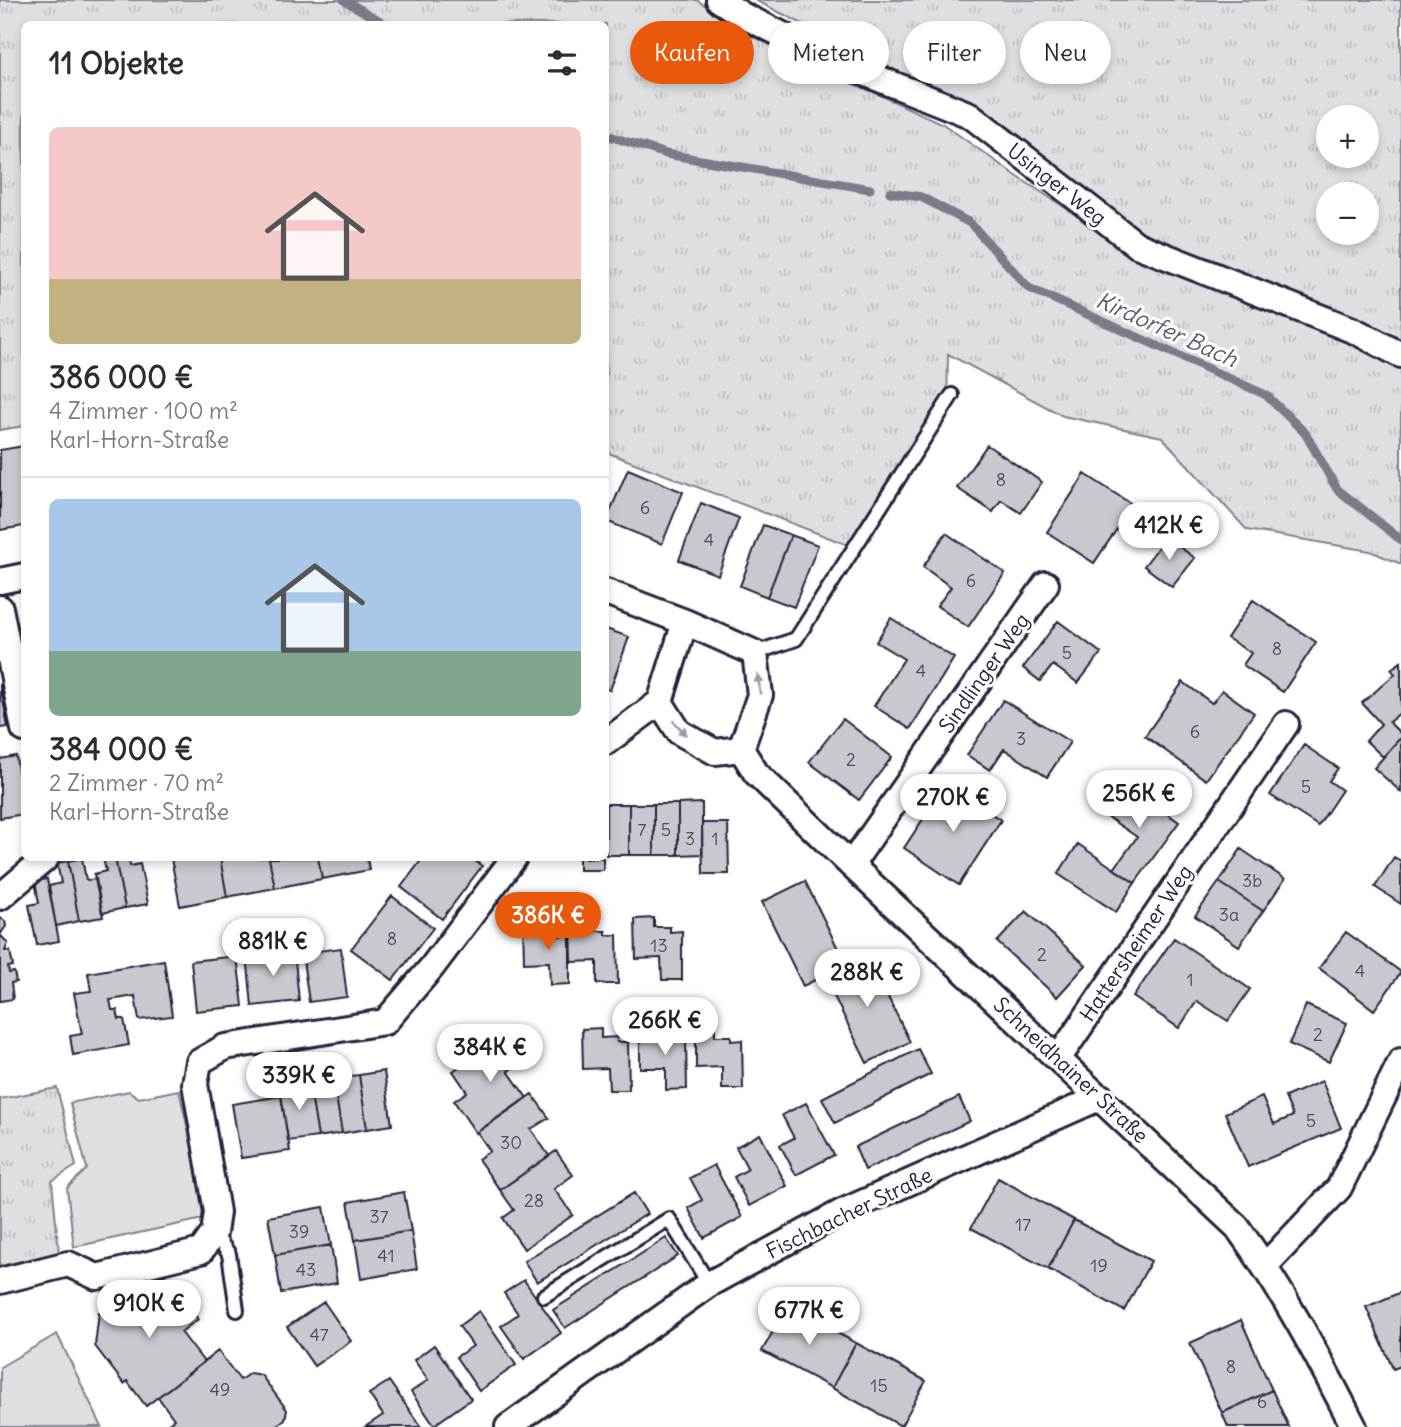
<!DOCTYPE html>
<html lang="de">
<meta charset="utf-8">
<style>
:root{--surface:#fff;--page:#f2f2f3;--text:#2b2b33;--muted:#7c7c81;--line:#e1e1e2;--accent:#ea580c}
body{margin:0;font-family:Delius,sans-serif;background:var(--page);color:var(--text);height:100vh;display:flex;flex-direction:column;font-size:26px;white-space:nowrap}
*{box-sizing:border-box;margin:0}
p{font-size:23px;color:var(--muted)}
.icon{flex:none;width:38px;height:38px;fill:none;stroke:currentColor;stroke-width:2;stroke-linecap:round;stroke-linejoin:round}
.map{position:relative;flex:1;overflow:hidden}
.drawer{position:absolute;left:21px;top:21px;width:588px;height:840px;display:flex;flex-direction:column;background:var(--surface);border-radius:10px;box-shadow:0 4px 10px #0003}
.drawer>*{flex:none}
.top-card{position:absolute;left:630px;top:21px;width:665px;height:63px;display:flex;gap:14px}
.fabs{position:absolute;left:1316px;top:105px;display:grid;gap:14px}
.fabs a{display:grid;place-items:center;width:63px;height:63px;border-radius:50%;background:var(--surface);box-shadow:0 4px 10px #0003;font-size:35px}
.price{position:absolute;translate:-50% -60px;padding:0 16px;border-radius:24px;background:#fff;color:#222;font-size:23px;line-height:46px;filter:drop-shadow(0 2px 4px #0008)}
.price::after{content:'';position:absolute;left:50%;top:42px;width:21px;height:16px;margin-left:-10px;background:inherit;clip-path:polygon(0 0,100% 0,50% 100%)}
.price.active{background:var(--accent);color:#fff}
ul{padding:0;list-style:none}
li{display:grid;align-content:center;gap:14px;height:371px;padding:0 28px}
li+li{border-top:2px solid var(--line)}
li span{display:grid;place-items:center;height:217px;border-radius:10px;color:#555}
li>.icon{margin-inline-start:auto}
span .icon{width:126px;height:126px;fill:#fffc;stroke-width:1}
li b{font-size:30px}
h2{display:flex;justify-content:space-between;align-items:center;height:84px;padding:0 28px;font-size:30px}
.chip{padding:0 24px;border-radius:32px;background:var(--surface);box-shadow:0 4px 10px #0003;font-size:24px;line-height:63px}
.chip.active{background:var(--accent);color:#fff}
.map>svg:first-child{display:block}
.grass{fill:url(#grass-tufts);stroke:#80808e;stroke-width:2;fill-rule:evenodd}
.park{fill:#dfdfe2;stroke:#80808e;stroke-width:2}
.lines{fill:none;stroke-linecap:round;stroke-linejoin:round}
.stream{stroke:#7a7a88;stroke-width:9}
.building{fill:#c8c8cf;stroke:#22223b;stroke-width:2}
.service-casing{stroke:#22223b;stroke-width:18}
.minor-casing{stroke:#22223b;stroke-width:30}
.service{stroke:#fff;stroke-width:12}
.minor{stroke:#fff;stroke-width:24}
.oneway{fill:#9c9ca7}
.labels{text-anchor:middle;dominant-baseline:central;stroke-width:6;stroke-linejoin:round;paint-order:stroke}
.number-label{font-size:18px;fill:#4c4c60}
.street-label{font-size:21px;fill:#22223b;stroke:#fff}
.water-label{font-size:23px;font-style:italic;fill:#5c5c6f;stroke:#fff}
</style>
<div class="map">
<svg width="1401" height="1427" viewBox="0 0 1401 1427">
<defs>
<pattern id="grass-tufts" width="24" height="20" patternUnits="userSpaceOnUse" patternTransform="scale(1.75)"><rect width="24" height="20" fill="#dfdfe2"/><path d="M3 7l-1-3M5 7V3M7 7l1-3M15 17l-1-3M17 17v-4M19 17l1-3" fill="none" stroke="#bfbfc3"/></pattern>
</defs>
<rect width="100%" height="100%" fill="#fff"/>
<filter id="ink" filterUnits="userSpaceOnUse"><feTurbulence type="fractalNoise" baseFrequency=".0143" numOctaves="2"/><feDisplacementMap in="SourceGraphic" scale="14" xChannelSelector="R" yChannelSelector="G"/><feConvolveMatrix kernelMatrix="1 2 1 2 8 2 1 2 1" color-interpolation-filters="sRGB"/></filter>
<g filter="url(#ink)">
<path class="grass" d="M0 0H697L747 34 943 124 1018 177 1138 255 1352 340 1401 366V564L1370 551 1247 530 1162 437 1063 416 948 354 947 409 861 550 606 452V24H24V426L0 430Z
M755 0H1401V344L1145 238 995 121ZM1328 117H1367V156H1328ZM1328 194H1367V233H1328Z
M57 1088 76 1166 52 1181 59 1253 0 1266V1099Z"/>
<path class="park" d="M179 1090 208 1218 74 1247 67 1188 87 1169 70 1103 129 1091 139 1098Z
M57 1334 102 1427H0V1367Z"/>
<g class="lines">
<path class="stream" d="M344 0 385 24
M606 135 666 154 870 189
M890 192 921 197 970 223 1029 288 1266 395 1305 433 1337 489 1401 540"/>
</g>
<path class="building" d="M987 445 1042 482 1021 513 1001 500 993 512 957 488Z
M24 446V526L0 530V450Z
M628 469 683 492 662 544 606 521Z
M1085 474 1133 505 1094 563 1047 532Z
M701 503 739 518 718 575 679 560Z
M763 525 791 535 767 597 740 586Z
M946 533 1005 573 968 627 937 606 951 587 923 567Z
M791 535 818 545 794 607 767 597Z
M1166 537 1195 558 1172 587 1144 566Z
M1253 600 1316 642 1283 692 1243 665 1251 653 1227 638Z
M891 618 954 658 910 729 874 706 904 659 876 642Z
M1058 621 1101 653 1078 683 1053 665 1040 681 1023 668Z
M606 629 629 637 610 690 606 689Z
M1401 662V712L1389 722 1401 734V737L1383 757 1366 741 1381 724 1362 703 1395 674 1391 669Z
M1183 682 1212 703 1222 690 1254 713 1206 780 1145 736Z
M0 683 8 727 0 728Z
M1003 700 1070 742 1047 777 1004 749 990 770 967 755Z
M843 719 892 757 859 800 809 762Z
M1401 737V792L1374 768Z
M1304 745 1338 768 1329 781 1342 790 1318 826 1270 795Z
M16 756 24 814 0 818V759Z
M1124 783 1179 822 1135 883 1114 869 1137 837 1103 814Z
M946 784 1001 820 959 885 904 848Z
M702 803V854L678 855V804Z
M606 804H629V855H606Z
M629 804H654V855H629Z
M654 804H678V855H654Z
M702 823H728L729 874H703Z
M1078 844 1135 883 1116 912 1058 874Z
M1241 849 1285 879 1263 911 1219 882Z
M1394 857 1401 861V904L1375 887Z
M82 858 86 880 96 879 103 917 79 921 68 861Z
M103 858H115L125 908 102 913 94 874 106 871Z
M115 858H129L130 866 140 864 148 904 125 908Z
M171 858H220L227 897 180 906Z
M220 858H269L275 888 227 897Z
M269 858H318L322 879 275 888Z
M318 858H367L369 870 322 879Z
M423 858H471L482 866 442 919 401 887Z
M579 858H603V870H579Z
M68 861 79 921 56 926 49 886 61 883 57 863Z
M47 879 59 941 37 945 29 905 39 903 35 881Z
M805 881 846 965 803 986 762 902Z
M1219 882 1263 911 1239 946 1195 916Z
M392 896 433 928 393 980 351 949Z
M1026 911 1086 965 1057 997 997 942Z
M0 918 5 921 6 926 0 935 8 943 5 951H10L13 966 8 967 9 973 14 972 16 982 11 983 13 999 0 1001Z
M654 918V927H670V932L682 931V980H662L661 958 636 959 635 919Z
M571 922H590V931H606V935H617L618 984H597V961L572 962Z
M523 923H542V932H558V936L570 935V984L550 985 549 962 524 963Z
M1346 932 1401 972 1374 1010 1319 968Z
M1174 938 1250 989 1228 1021 1197 1001 1179 1028 1133 997Z
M341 948 347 997 309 1002 302 953Z
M294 950 299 1001 252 1006 247 955Z
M867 954 910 1042 867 1063 824 976Z
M237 956 243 1006 196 1011 191 961Z
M164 960 172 1016 139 1020 135 996 110 1000 112 1010H117L119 1019H124L129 1045 73 1055 70 1036 82 1034 74 993 91 991 88 973Z
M1306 1005 1347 1023 1329 1062 1289 1044Z
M696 1027H715V1036H731V1041L742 1040 743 1089H722V1067L696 1068Z
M601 1028V1038L617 1037V1042H628L629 1090H609L608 1068 583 1069 582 1029Z
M640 1028H659V1037H675V1041H686L687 1089 666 1090V1068H640Z
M507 1034 525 1060 508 1071 527 1098 476 1133 454 1101 467 1092 453 1071Z
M918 1049 931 1074 835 1123 822 1098Z
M384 1071 392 1125 367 1129 359 1075Z
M359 1075 367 1129 342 1133 333 1078Z
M333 1078 342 1133 318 1137 309 1083Z
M1322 1081 1341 1128 1248 1167 1225 1113 1262 1097 1274 1124 1293 1116 1285 1097Z
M309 1083 318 1137 288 1141 280 1087Z
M532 1094 549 1118 531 1129 549 1156 500 1190 478 1159 490 1151 477 1132Z
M281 1096 290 1151 241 1158 232 1104Z
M959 1097 970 1121 865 1170 855 1147Z
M806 1103 834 1155 796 1175 780 1145 794 1138 782 1115Z
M760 1134 787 1186 749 1206 734 1177 748 1169 736 1147Z
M556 1151 573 1175 554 1189 573 1215 524 1249 503 1218 514 1210 500 1190Z
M714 1165 742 1217 704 1238 688 1208 702 1200 690 1178Z
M998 1178 1074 1220 1048 1269 971 1228Z
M404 1192 411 1231 355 1240 348 1202Z
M634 1193 647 1214 537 1282 524 1261Z
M324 1207 331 1245 275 1255 268 1217Z
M1074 1220 1151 1261 1124 1311 1048 1269Z
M411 1231 417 1269 361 1279 355 1240Z
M666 1238 678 1256 565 1328 553 1310Z
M331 1245 337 1283 281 1293 275 1255Z
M163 1274 198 1319 181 1332 204 1362 146 1406 127 1381 124 1384 95 1346 99 1312 113 1313Z
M524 1280 561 1333 524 1359 501 1326 518 1314 504 1293Z
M1401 1292V1366L1393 1369 1366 1307Z
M324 1302 351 1341 314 1366 287 1327Z
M787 1306 856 1343 832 1388 762 1351Z
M479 1311 516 1365 479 1391 456 1357 473 1346 459 1326Z
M1241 1320 1272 1390 1222 1413 1190 1343Z
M856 1343 926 1381 901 1426 832 1388Z
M434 1345 471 1399 434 1425 411 1392 428 1380 414 1360Z
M218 1351 240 1380 250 1373 261 1375 287 1410 285 1419 275 1427H170L167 1424 174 1419 158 1397Z
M389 1381 421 1427H365L383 1415 369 1394Z
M1272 1390 1289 1427H1228L1222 1413Z"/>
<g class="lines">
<defs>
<path id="service" d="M755 653 796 639 952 395
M214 1233 229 1254 237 1310
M544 1296 669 1219 709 1284"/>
<path id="minor" d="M719 0 744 16 842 64 970 115 1137 245 1355 331 1401 355
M0 581 24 576
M606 592 685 622 755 653 760 695 741 749
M0 608 24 729
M685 622 660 702 679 732 715 752 741 749
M606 742 660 702
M741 749 756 773 851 865 1237 1227C1283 1290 1319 1358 1354 1427
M851 865 1046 584
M0 897 46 858
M1058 1059 1286 724
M1265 1266 1339 1188 1401 1061
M0 1281 68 1264 97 1277 201 1251 214 1233 217 1212 195 1084 199 1062 225 1047 385 1022 432 967 514 858
M508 1427 709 1284 842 1212 1101 1097"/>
</defs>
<use href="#service" class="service-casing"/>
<use href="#minor" class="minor-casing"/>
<use href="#service" class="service"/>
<use href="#minor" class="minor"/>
</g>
<defs><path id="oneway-solid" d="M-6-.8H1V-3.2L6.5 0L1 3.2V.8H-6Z" transform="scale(1.75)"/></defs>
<g class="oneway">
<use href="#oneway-solid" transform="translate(759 684) rotate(-96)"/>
<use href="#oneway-solid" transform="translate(680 728) rotate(46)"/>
</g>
</g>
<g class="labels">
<g class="number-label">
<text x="1001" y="479">8</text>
<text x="645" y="507">6</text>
<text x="709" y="539">4</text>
<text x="971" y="580">6</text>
<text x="1277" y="648">8</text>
<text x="1067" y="652">5</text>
<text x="921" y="670">4</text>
<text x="1195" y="731">6</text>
<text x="1021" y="738">3</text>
<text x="851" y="759">2</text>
<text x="1306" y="786">5</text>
<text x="642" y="829">7</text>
<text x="666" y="829">5</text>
<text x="690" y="838">3</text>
<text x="715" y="838">1</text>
<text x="1252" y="880">3b</text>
<text x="1229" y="914">3a</text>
<text x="392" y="938">8</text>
<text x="659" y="945">13</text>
<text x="1042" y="954">2</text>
<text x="1360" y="970">4</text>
<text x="1190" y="979">1</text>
<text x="1318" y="1034">2</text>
<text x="1311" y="1120">5</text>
<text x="511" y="1142">30</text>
<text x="534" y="1200">28</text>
<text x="379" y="1216">37</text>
<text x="1023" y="1224">17</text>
<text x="299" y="1231">39</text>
<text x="386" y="1255">41</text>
<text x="1099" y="1265">19</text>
<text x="306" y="1269">43</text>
<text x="319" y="1334">47</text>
<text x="1231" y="1366">8</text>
<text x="879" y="1385">15</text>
<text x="220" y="1389">49</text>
<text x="1262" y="1401">6</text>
</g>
<g class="street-label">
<text transform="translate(1057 184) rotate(38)">Usinger Weg</text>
<text transform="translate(984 673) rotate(-55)">Sindlinger Weg</text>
<text transform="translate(1136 943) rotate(-56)">Hattersheimer Weg</text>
<text transform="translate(1071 1070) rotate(43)">Schneidhainer Straße</text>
<text transform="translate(849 1213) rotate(-26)">Fischbacher Straße</text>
</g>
<g class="water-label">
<text transform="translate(1167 329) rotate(24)">Kirdorfer Bach</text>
</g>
</g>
</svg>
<div class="fabs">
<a>+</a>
<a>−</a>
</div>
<b class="price" style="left:1169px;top:562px">412K €</b>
<b class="price" style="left:1139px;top:830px">256K €</b>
<b class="price" style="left:953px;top:834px">270K €</b>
<b class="price active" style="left:548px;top:952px">386K €</b>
<b class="price" style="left:273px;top:978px">881K €</b>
<b class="price" style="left:867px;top:1009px">288K €</b>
<b class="price" style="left:665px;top:1057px">266K €</b>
<b class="price" style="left:490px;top:1084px">384K €</b>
<b class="price" style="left:299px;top:1112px">339K €</b>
<b class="price" style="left:149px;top:1340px">910K €</b>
<b class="price" style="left:809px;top:1347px">677K €</b>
<div class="top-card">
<a class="chip active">Kaufen</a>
<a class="chip">Mieten</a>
<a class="chip">Filter</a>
<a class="chip">Neu</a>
</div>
<section class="drawer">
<h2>11 Objekte<svg class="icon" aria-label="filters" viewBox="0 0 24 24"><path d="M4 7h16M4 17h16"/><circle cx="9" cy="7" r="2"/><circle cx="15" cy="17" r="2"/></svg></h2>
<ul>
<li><span style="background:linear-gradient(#f6c9c9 70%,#c2b280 0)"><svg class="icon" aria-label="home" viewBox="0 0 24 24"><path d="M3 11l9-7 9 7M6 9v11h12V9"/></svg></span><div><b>386 000 €</b><p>4 Zimmer · 100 m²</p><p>Karl-Horn-Straße</p></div></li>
<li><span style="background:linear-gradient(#a9c7e8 70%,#7fa58c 0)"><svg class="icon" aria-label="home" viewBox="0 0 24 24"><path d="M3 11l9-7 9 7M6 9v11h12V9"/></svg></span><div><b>384 000 €</b><p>2 Zimmer · 70 m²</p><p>Karl-Horn-Straße</p></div></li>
</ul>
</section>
</div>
